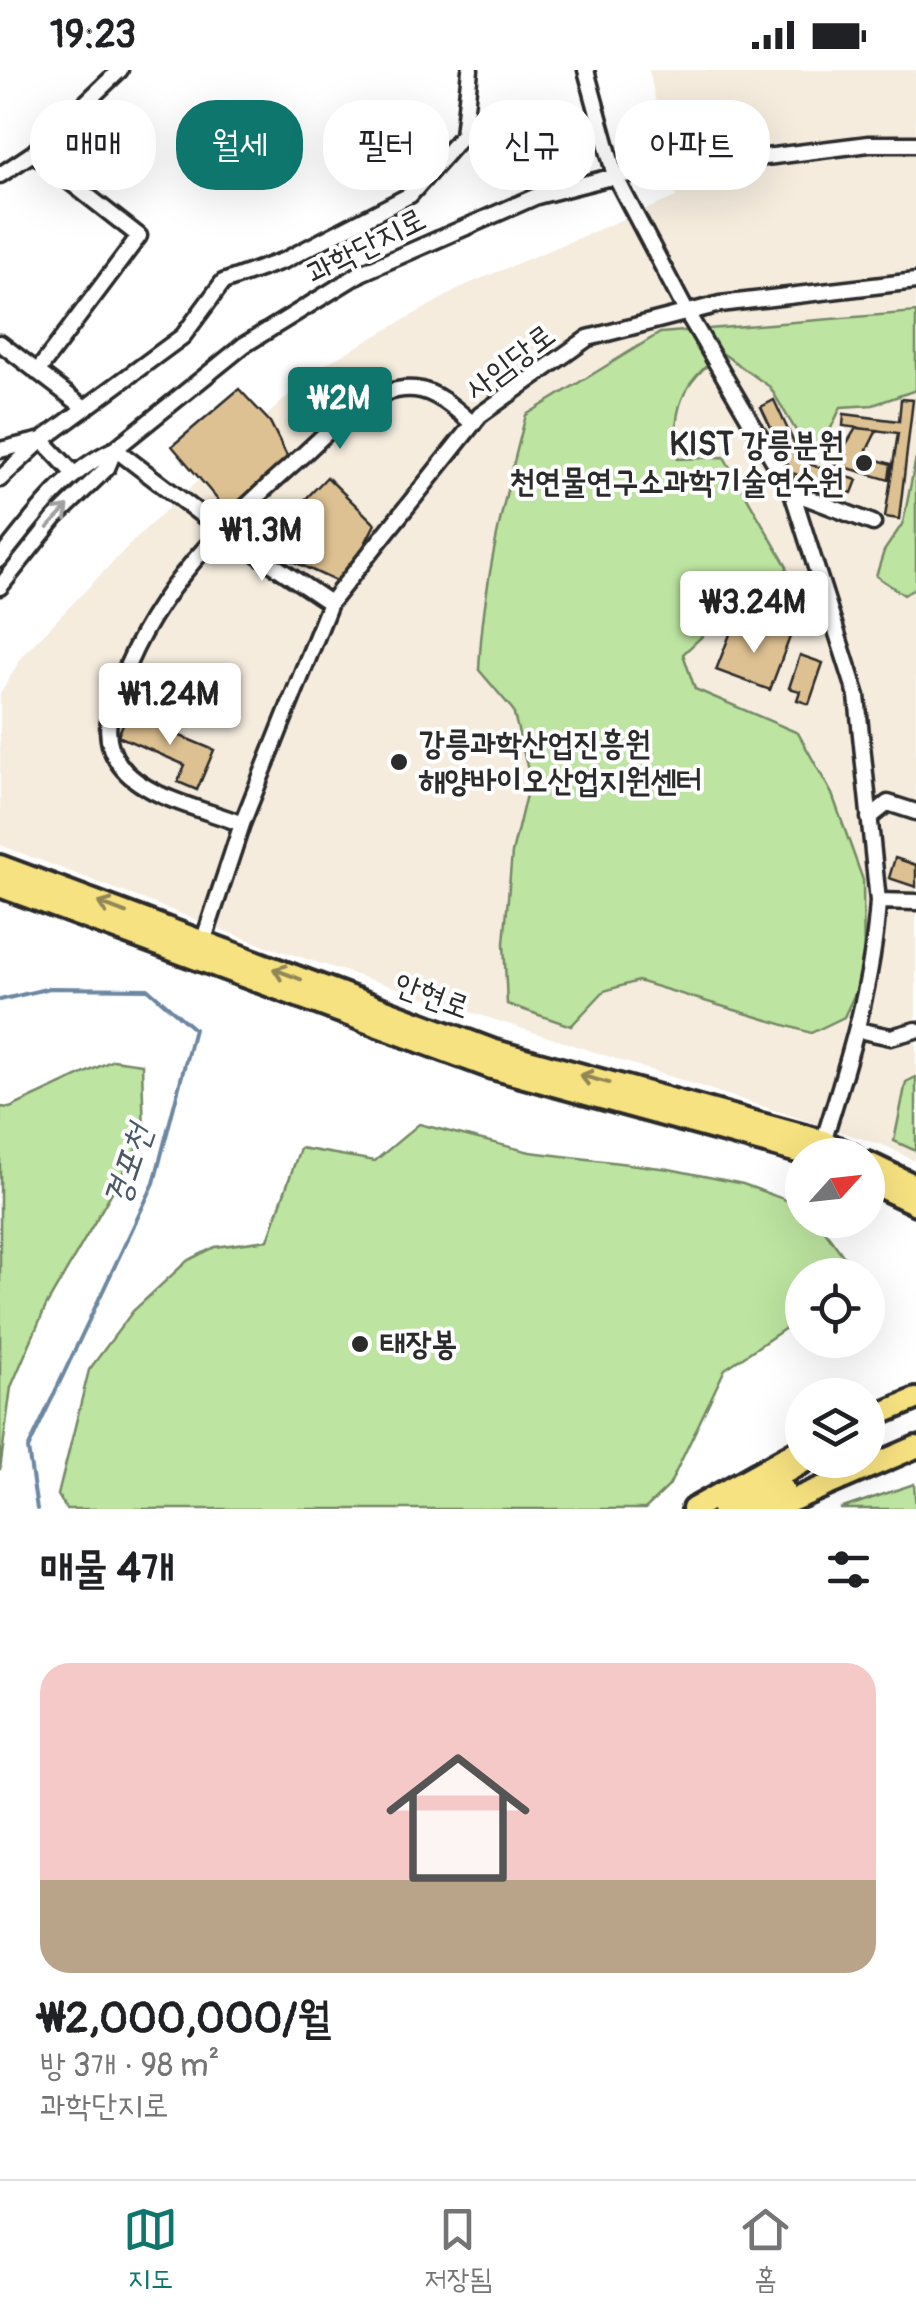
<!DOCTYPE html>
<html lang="ko">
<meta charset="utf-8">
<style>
:root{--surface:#fff;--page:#f6f6f6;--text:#202124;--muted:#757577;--line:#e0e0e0;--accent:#0f766e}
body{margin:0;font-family:Pangolin,"Poor Story",sans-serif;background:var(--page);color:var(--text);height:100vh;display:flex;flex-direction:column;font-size:38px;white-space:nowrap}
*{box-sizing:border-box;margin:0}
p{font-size:32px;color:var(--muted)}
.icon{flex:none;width:55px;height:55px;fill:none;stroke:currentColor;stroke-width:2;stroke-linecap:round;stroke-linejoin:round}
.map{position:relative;height:1439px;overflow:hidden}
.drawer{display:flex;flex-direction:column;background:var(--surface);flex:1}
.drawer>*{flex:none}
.guide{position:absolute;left:30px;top:30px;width:858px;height:90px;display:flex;gap:20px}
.needle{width:65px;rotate:63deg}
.buttons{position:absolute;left:785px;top:1068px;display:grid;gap:20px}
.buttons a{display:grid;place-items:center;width:100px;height:100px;border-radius:50%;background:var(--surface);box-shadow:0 10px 40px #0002;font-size:50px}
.price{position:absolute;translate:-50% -85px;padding:0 22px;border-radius:10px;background:#fff;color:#222;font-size:32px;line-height:65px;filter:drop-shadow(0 2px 5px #0008)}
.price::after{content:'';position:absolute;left:50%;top:60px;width:30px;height:22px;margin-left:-15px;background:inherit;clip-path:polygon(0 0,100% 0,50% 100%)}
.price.current{background:var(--accent);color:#fff}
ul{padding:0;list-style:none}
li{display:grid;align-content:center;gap:20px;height:530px;padding:0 40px}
li span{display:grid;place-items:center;height:310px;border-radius:30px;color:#555}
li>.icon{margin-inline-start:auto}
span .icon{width:180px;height:180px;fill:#fffc;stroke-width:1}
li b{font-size:42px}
h2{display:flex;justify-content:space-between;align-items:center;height:120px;padding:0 40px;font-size:42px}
.tag{padding:0 35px;border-radius:40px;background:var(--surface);box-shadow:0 10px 40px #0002;font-size:35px;line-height:90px}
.tag.current{background:var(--accent);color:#fff}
.status{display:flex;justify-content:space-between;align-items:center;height:70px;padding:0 50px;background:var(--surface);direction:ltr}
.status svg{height:28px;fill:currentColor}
.tab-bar{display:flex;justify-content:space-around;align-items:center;height:140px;border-top:2px solid var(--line);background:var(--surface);font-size:28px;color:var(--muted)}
.tab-bar a{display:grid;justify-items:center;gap:5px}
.tab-bar .current{color:var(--accent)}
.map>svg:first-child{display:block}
.built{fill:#f5ecde}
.green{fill:#bde4a0;stroke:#748866;stroke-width:2.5}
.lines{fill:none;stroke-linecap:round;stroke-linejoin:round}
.stream{stroke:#6c87a2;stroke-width:4}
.building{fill:#dec192;stroke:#2b2b2b;stroke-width:2.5}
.minor-casing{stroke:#2b2b2b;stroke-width:21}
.highway-casing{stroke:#2b2b2b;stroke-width:28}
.minor{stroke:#fff;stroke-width:14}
.highway{stroke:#f7e281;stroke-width:20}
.oneway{stroke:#a0a0a0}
.oneway2{stroke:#918656}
.poi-dot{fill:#2b2b2b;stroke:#fff;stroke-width:4}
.labels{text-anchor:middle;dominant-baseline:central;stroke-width:8;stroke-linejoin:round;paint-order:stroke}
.street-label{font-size:32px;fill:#2b2b2b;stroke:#fff}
.poi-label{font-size:32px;font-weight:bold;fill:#2b2b2b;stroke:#fff;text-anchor:start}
.water-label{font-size:35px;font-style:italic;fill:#4b5967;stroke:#fff}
</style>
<div class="status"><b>19:23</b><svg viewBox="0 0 49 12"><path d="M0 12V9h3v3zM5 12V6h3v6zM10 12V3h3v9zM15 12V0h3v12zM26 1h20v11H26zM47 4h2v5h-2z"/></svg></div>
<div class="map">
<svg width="916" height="1439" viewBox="0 0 916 1439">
<rect width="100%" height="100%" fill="#fff"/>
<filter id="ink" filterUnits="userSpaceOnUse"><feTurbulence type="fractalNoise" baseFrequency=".01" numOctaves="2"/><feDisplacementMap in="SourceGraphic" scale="20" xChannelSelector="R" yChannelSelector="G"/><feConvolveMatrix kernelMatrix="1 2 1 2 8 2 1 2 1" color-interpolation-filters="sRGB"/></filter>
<g filter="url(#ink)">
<path class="built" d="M649 0H916V1092L888 1077 260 874 0 775V624L23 585 137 467 317 299 466 215 676 127Z"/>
<path class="green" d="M916 242V320L873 335 841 337 823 375 810 377 802 371 770 317 722 283C682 313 671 338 678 389L724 387 787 497 780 524 742 529 683 584 695 619 798 663 832 724 863 810 864 904 844 947 811 963 638 911 604 921 571 956 507 934 504 873 512 783 530 708 513 640 479 600C483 513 504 429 526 345L660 263Z
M916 388V517L904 525 876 506 884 481 903 453Z
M113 990 142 994 144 1067 46 1236 11 1317 0 1400V1037L10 1038Z
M916 1007V1081L894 1071 906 1012Z
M419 1054 530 1082 669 1099 743 1114 802 1136V1150H817L847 1191 846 1205H802V1247L725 1299 669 1416 645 1439H66L58 1425 89 1300 133 1241 187 1191 215 1177 268 1170 300 1078 375 1091Z
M914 1414 916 1439H840Z"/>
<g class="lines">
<path class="stream" d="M0 930 50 918 148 919 194 959 154 1113 28 1379 37 1439"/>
</g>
<path class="building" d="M239 319 270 352 289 390 228 442 172 376Z
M901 329 913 330 899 449 885 447 898 363 843 356 844 344 899 351Z
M774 330 803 392 857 410 852 423 792 403 761 337Z
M856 358 877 360 864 386 891 394 889 410 834 394Z
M327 407 375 454 344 515 260 476Z
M760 555 790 567 770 620 716 600 732 559 755 568Z
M800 585 823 593 809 634 797 630 800 621 789 618Z
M127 644 214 680 197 720 178 712 185 695 118 666Z
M895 788 916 795V817L889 808Z"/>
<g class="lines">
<defs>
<path id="minor" d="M586 0 615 106 686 241 792 422 857 626 878 831C873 918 845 1002 819 1085
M33 83 139 166 37 302
M0 105 33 83 120 0
M0 273 85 338
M115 379 220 459 330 533
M0 380 42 370 75 405
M0 409 42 370 183 266 223 212 285 190 410 125 463 65 470 0
M792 422 873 453
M0 489C33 447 66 401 115 379L244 275 361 203 537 126 615 106 869 74H916
M0 517 55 448 107 398 115 379
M869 748 888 733 916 742
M242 754C205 739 144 728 120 695 99 667 110 639 122 609 157 517 223 456 295 392 326 365 369 314 415 319 437 321 458 341 473 354
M878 831 916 832
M203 872 242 754 330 533 480 345 588 268 720 234 916 211
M858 960 891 967 916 960"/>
<path id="highway" d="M0 796 495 981 823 1071 852 1085
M0 816 492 998 809 1085
M868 1093 916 1116
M868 1111 916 1134
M868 1349 916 1329
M693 1439 802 1378
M722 1439 807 1390
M745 1439 783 1419
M772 1439 916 1377"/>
</defs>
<use href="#minor" class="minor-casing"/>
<use href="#highway" class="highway-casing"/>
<use href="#minor" class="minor"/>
<use href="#highway" class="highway"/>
</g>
<defs><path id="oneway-shaft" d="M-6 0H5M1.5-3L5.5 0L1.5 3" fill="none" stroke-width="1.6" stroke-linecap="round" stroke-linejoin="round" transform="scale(2.5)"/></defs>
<use class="oneway" href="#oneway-shaft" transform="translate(58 447) rotate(-47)"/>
<g class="oneway2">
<use href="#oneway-shaft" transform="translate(112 838) rotate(-159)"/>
<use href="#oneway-shaft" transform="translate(287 904) rotate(-159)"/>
<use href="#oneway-shaft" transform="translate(594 1009) rotate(-165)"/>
</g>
</g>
<g class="poi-dot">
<circle cx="864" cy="393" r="10"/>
<circle cx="399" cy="692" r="10"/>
<circle cx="360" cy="1274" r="10"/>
</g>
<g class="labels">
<g class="street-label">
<text transform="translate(366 176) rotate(-27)">과학단지로</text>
<text transform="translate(510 292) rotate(-37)">사임당로</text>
<text transform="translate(432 926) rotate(20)">안현로</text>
</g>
<g class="poi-label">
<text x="844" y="375" text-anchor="end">KIST 강릉분원<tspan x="844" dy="37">천연물연구소과학기술연수원</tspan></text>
<text x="419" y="674">강릉과학산업진흥원<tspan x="419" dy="37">해양바이오산업지원센터</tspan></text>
<text x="380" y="1274">태장봉</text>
</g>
<g class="water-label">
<text transform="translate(128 1096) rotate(-71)">경포천</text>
</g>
</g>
</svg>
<div class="buttons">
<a><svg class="needle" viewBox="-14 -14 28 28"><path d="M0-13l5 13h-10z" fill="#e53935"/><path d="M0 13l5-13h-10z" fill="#757577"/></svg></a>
<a><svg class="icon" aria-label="locate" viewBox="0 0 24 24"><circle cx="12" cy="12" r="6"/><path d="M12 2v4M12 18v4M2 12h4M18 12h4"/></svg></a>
<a><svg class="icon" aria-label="layers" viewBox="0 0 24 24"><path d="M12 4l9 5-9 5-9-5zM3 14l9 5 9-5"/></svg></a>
</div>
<b class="price current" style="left:340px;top:382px">₩2M</b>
<b class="price" style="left:262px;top:514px">₩1.3M</b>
<b class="price" style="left:754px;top:586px">₩3.24M</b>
<b class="price" style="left:170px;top:678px">₩1.24M</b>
<div class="guide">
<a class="tag">매매</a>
<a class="tag current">월세</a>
<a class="tag">필터</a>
<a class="tag">신규</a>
<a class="tag">아파트</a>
</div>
</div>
<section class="drawer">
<h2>매물 4개<svg class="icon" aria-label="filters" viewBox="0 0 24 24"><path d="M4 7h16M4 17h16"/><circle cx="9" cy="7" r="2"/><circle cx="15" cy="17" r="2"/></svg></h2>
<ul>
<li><span style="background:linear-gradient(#f6c9c9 70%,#b9a48a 0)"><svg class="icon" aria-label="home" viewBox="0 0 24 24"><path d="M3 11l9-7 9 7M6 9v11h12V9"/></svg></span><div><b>₩2,000,000/월</b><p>방 3개 · 98 m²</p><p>과학단지로</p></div></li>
</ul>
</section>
<nav class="tab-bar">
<a class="current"><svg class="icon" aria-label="map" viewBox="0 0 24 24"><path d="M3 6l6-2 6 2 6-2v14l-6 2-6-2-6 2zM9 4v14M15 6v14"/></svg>지도</a>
<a><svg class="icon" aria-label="saved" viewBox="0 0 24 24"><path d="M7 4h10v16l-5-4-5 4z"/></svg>저장됨</a>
<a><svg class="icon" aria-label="home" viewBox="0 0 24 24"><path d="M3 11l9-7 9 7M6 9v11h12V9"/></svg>홈</a>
</nav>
